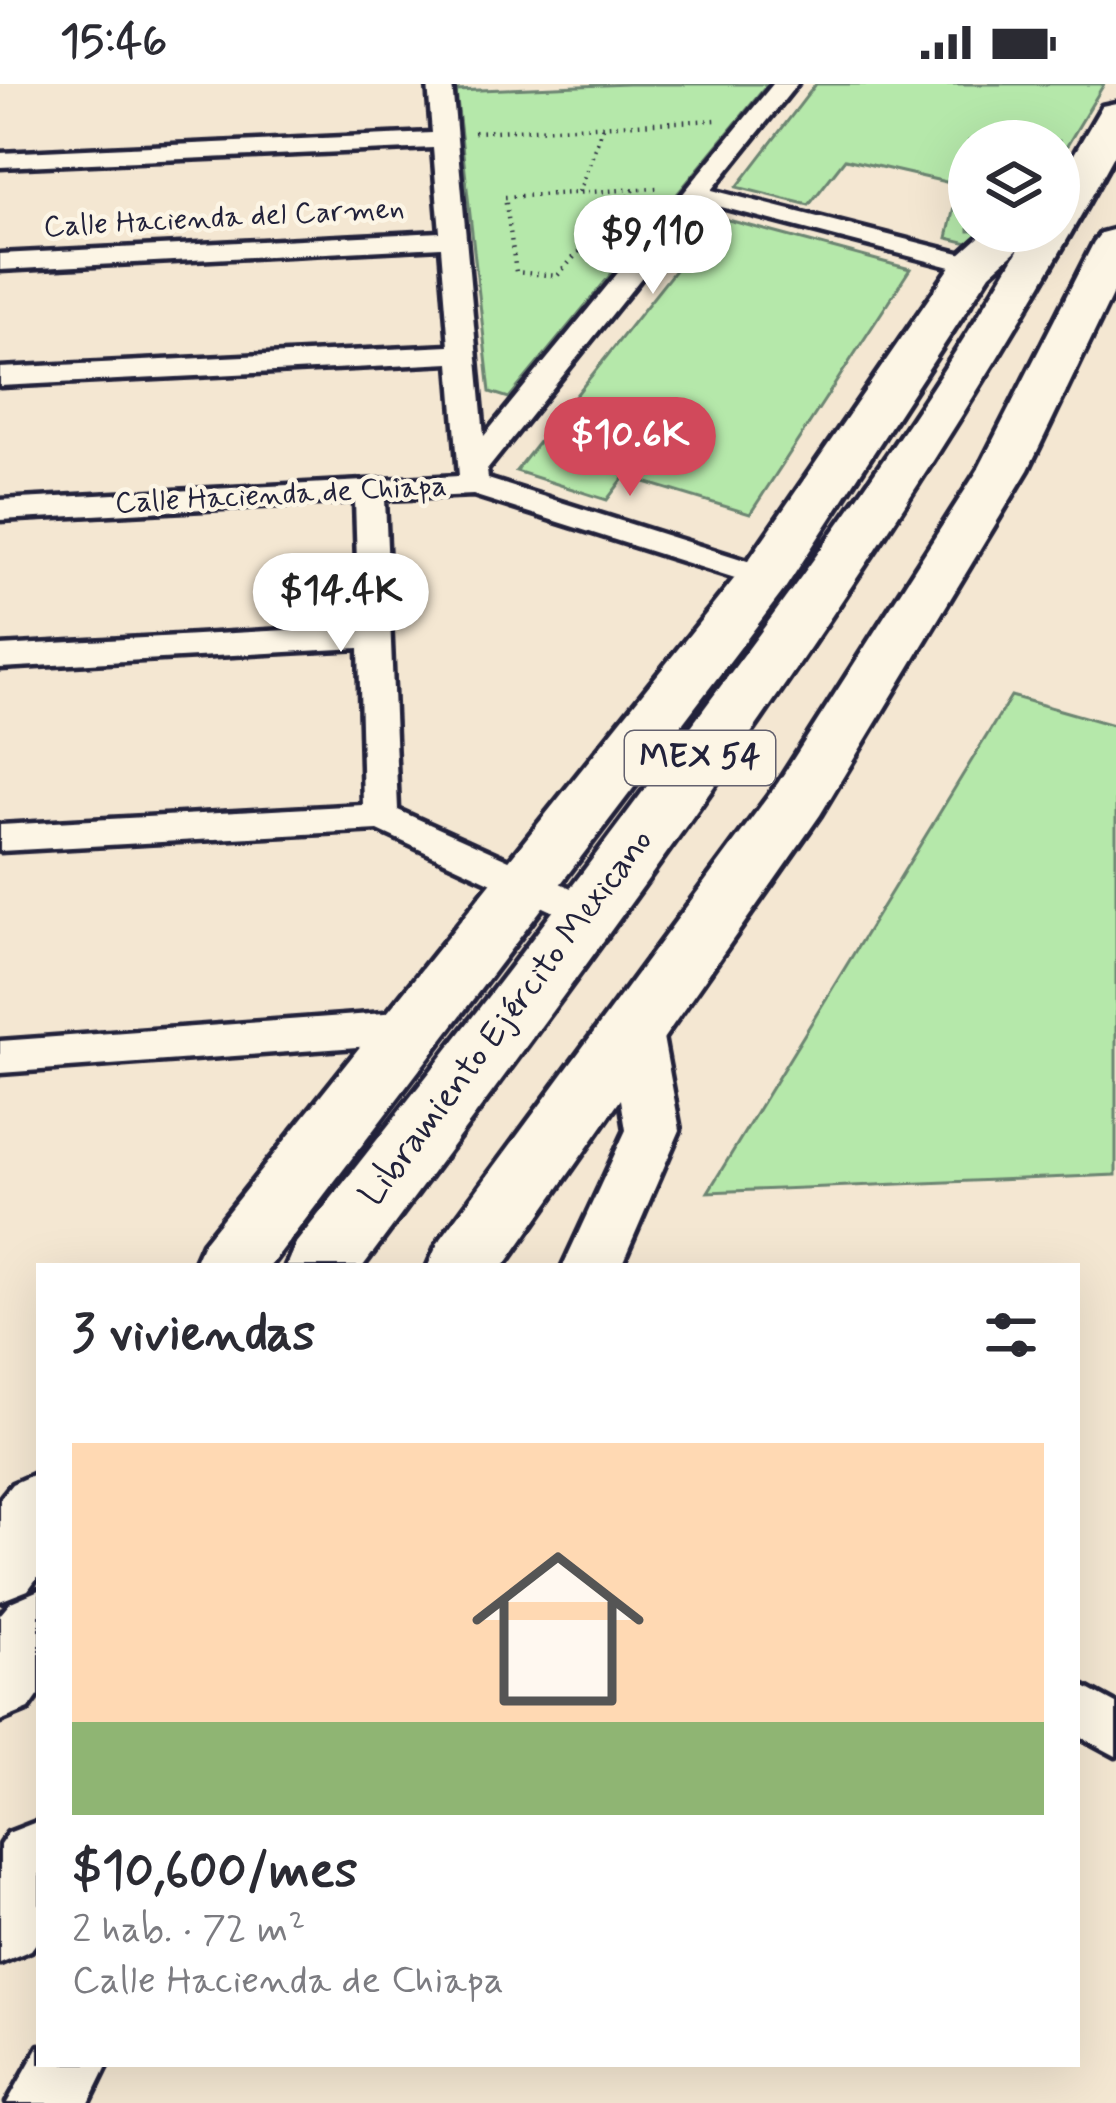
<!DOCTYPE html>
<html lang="es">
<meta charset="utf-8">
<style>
:root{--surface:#fff;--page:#f7f7f7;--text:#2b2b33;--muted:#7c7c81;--line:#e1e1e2;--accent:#d1495b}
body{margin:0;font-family:Mynerve,sans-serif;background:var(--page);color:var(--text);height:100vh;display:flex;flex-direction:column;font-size:45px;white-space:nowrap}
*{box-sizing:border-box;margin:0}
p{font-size:39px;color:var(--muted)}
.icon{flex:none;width:66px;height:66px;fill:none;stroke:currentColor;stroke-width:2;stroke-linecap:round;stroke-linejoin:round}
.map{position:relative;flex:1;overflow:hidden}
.panel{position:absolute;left:36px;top:1179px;width:1044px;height:804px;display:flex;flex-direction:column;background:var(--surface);border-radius:0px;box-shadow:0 12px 48px #0002}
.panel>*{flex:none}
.controls{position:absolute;left:948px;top:36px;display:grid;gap:24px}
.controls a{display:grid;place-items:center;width:132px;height:132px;border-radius:50%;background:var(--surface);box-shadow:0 12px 48px #0002;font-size:60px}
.price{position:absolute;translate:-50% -102px;padding:0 27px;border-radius:42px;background:#fff;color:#222;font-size:39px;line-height:78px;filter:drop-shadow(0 3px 6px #0008)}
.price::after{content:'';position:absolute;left:50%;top:72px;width:36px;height:27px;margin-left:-18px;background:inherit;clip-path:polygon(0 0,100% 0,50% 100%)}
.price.current{background:var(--accent);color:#fff}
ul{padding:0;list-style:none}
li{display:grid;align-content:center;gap:24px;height:636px;padding:0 36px}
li+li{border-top:3px solid var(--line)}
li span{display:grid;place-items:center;height:372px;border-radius:0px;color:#555}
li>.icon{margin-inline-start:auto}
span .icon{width:216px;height:216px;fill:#fffc;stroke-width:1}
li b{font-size:51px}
h2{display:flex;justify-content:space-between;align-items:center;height:144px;padding:0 36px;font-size:51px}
.status{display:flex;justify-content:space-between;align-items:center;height:84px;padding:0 60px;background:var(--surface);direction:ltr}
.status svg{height:33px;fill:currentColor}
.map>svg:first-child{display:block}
.green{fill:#b5e8aa;stroke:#6c8572;stroke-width:3}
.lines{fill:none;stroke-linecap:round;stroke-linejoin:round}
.street-casing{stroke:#22223b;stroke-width:9}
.secondary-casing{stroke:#22223b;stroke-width:9}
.highway-casing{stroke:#22223b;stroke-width:9}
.path{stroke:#22223b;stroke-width:4.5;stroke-dasharray:1.5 6;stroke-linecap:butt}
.street{fill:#fcf5e5;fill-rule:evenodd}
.secondary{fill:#fcf5e5;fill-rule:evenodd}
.highway{fill:#fcf5e5;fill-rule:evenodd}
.labels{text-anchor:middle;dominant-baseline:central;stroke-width:9;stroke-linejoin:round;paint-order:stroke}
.far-street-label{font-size:30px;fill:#22223b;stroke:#fcf5e5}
.shield{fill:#fcf5e5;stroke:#63616e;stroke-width:3}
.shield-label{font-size:33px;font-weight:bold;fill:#22223b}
.street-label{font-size:36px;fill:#22223b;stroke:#fcf5e5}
</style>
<div class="status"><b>15:46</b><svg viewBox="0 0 49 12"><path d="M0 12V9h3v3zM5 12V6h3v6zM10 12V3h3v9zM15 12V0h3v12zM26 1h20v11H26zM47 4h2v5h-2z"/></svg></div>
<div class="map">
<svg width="1116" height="2019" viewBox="0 0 1116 2019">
<rect width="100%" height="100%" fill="#f4e7d2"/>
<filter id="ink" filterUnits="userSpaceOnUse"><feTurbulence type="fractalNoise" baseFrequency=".00833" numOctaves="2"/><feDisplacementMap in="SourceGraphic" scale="24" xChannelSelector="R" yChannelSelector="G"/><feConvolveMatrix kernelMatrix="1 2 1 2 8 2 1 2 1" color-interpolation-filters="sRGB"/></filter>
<g filter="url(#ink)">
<path class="green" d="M628 0H768L509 314 490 308 456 7Z
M816 0H1104L1059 75V57H969V147H1015L1003 167 947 154 959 101 845 75 809 121 737 103Z
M717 133 910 185 750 430 625 392 607 416 516 387Z
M1011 612 1116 642V1091L708 1108Z"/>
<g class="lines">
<defs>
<path id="street" d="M428 0H452L484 352 773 0H797L712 106 983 175 987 181 974 189 702 118 487 386 488 395 776 486 780 493 776 500H754L473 411 385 415 398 726 602 818 607 828 602 838 589 842 576 838 378 746 0 767V741L363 721 359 564 0 584V562L359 542 355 417 0 436V416L459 392 450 279 0 302V284L449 262 441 163 0 186V170L440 148 433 64 0 83V69L432 49Z
M412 927 425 932 431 943 425 954 412 959 0 989V957Z
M1077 1599 1116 1620V1672L1077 1651Z"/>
<path id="secondary" d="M635 920 654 927 661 942 680 1046 621 1182H563L626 1046 609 942 616 927Z
M39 1962V1980H108L89 2019H7Z"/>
<path id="highway" d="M1116 19V68C905 455 630 824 363 1182H286L296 1159C436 982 573 804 706 622 817 473 926 323 1020 163L990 190 784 506 270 1182H193L203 1159 746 480 958 172 986 147H1059V96L1102 22Z
M1116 145V203L1028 386 820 731 504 1182H428L438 1159 778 699 978 386 1094 158 1101 149Z
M39 1388V1491L28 1506 0 1517V1415L12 1400Z
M39 1506V1611L29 1625 0 1637V1531L11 1518Z
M39 1737V1855L31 1866 0 1879V1761L8 1749Z"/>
</defs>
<use href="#street" class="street-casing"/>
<use href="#secondary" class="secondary-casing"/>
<use href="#highway" class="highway-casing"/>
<path class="path" d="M474 48 717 36
M634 106 557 192 516 188 505 113 657 104
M579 108 603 42"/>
<use href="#street" class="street"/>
<use href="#secondary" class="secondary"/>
<use href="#highway" class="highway"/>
</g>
</g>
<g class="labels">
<g class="far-street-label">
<text transform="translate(224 134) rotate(-3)">Calle Hacienda del Carmen</text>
<text transform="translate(281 411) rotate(-3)">Calle Hacienda de Chiapa</text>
</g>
<rect class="shield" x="625" y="647" width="150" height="54" rx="9"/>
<g class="shield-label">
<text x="700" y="674">MEX 54</text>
</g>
<g class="street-label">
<text transform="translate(507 934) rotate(-53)">Libramiento Ejército Mexicano</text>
</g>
</g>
</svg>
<div class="controls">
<a><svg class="icon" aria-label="layers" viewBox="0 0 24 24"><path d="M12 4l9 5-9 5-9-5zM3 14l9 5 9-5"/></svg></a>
</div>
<b class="price" style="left:653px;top:213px">$9,110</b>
<b class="price current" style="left:630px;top:415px">$10.6K</b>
<b class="price" style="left:341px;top:571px">$14.4K</b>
<section class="panel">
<h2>3 viviendas<svg class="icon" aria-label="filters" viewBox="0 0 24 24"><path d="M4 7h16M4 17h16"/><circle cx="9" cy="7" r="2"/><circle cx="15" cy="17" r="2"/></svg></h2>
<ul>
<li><span style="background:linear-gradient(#ffd9b3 75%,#8fb573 0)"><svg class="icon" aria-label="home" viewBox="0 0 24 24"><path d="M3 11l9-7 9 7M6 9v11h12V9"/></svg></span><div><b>$10,600/mes</b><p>2 hab. · 72 m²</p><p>Calle Hacienda de Chiapa</p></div></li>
</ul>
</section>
</div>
